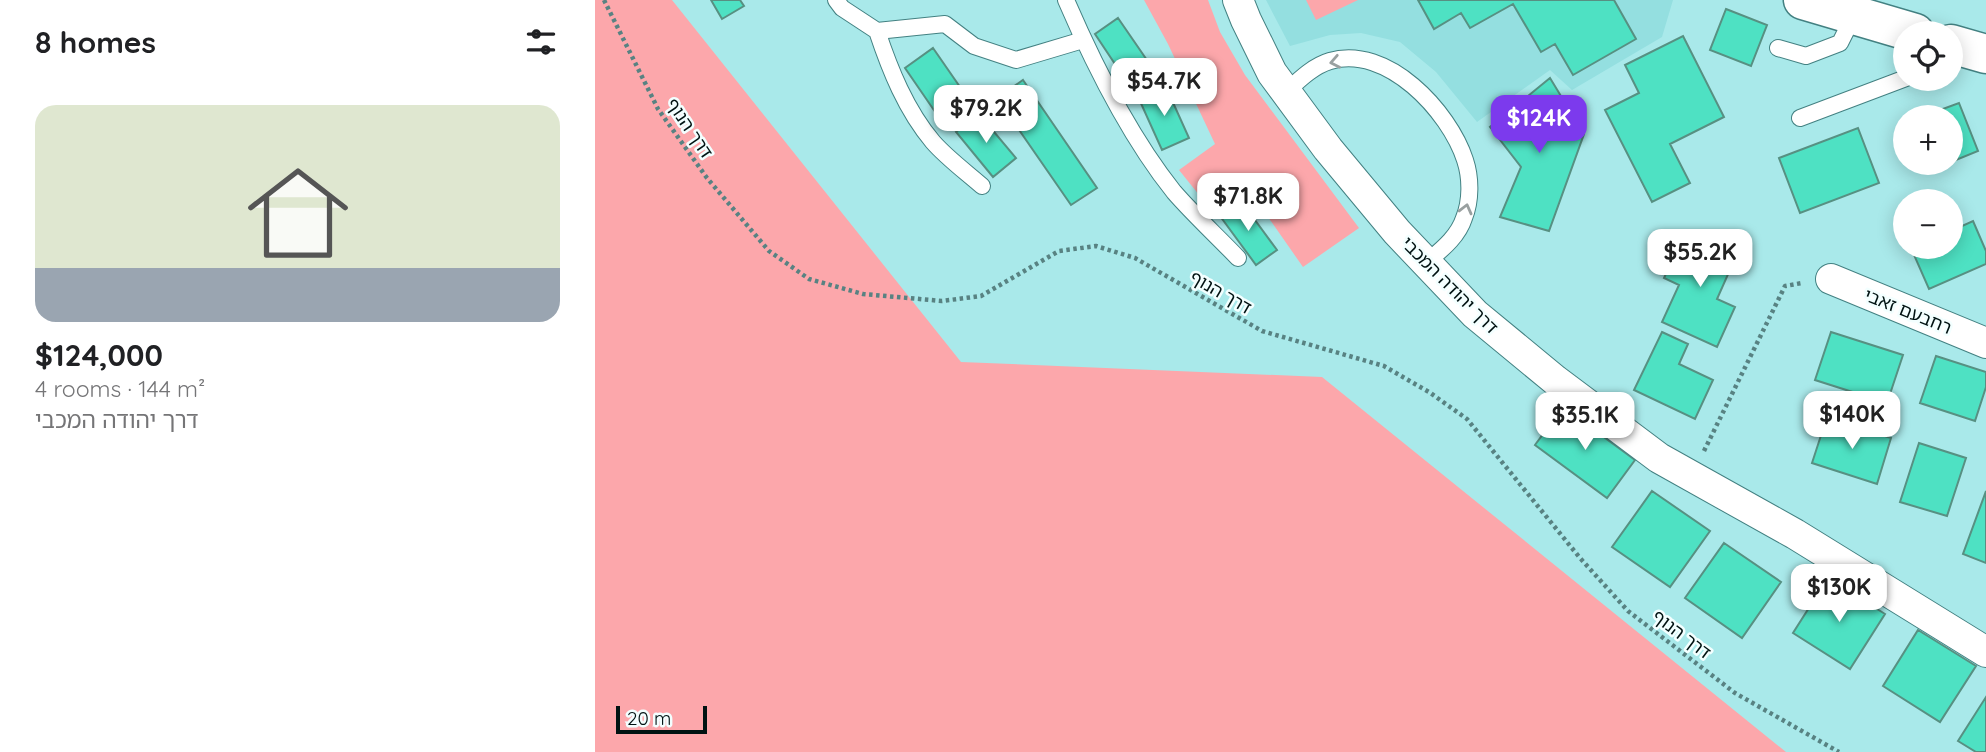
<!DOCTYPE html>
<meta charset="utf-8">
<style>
:root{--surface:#fff;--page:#f2f2f2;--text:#202124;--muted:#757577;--line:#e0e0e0;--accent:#7c3aed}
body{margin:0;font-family:Quicksand,"Noto Sans Hebrew",sans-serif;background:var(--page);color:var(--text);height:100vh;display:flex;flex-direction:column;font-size:26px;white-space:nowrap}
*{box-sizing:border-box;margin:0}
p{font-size:23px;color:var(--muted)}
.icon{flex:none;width:38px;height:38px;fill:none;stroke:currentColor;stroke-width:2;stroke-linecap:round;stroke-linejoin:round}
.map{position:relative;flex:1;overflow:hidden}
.drawer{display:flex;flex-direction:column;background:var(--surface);width:595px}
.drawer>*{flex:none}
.fabs{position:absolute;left:1298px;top:21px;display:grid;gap:14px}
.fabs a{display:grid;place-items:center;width:70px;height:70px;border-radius:50%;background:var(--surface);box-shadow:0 4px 18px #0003;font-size:35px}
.scale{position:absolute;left:21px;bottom:18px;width:91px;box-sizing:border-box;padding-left:7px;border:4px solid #001212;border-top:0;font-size:19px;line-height:24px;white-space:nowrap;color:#001212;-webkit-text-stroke:5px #f3ffff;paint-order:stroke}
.price{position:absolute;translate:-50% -60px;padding:0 16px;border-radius:14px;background:#fff;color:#222;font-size:23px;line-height:46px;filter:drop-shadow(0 2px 4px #0008)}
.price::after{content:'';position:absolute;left:50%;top:42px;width:21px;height:16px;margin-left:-10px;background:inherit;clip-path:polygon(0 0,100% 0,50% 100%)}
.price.active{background:var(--accent);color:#fff}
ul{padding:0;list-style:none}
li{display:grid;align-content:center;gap:14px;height:371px;padding:0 35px}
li+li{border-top:2px solid var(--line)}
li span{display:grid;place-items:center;height:217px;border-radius:21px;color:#555}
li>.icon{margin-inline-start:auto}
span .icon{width:126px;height:126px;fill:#fffc;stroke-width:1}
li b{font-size:30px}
h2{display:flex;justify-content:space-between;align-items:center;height:84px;padding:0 35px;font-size:30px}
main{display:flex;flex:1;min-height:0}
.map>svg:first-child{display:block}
.built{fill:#94dfe0}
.green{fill:#fca7ab}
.building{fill:#4ee1c3;stroke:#579082;stroke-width:2}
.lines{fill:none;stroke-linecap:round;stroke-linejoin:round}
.lane-casing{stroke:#438182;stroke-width:18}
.street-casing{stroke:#438182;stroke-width:32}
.secondary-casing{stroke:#438182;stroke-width:41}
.path{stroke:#588282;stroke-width:4.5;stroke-dasharray:3.5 3.5;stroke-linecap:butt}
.lane{stroke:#fff;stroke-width:16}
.street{stroke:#fff;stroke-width:30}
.secondary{stroke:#fff;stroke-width:38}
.oneway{stroke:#99a0a0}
.labels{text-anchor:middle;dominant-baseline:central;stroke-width:5;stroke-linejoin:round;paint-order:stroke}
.street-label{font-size:18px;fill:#001212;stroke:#f3ffff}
</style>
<main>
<section class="drawer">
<h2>8 homes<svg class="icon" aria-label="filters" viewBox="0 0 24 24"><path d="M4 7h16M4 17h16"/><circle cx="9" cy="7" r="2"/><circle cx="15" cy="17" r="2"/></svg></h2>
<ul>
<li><span style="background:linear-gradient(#dfe7d0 75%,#9aa5b1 0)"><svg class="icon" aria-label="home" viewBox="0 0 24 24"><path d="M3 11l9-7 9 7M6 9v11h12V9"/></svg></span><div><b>$124,000</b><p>4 rooms · 144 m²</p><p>דרך יהודה המכבי</p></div></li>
</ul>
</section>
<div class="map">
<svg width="1391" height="752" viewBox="0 0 1391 752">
<rect width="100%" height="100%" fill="#a9e9ea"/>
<path class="built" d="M671 0H1078L1067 37 977 90 955 70 882 122 841 72 805 42 766 33 735 35 695 46Z"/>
<path class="green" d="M0 0H77L366 362 727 377 1191 752H0Z
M549 0H613L625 32 650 75 764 228 708 267 652 187 617 211 584 170 620 144 573 44Z
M711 0H763L721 20Z"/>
<path class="building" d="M116 0H145L149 6 127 19Z
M823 0H1019L1041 39 978 75 960 44 946 52 918 4 875 28 866 13 839 29Z
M1131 9 1172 25 1156 66 1115 50Z
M523 18 556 66 532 82 500 34Z
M1088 36 1129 117 1075 144 1095 183 1057 202 1010 110 1044 93 1030 65Z
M338 48 374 100 345 119 310 68Z
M955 78 989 134 954 231 905 217 926 167 895 127Z
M428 80 502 188 476 205 402 98Z
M571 87 594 138 567 150 544 99Z
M1364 103 1383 151 1356 162V117H1326Z
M384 114 421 158 398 177 361 132Z
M1263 128 1284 183 1205 213 1184 158Z
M646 201 682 250 661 265 625 216Z
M1378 221 1391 251V264L1334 289 1316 248 1356 247V231Z
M1091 231 1142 254 1122 299 1140 307 1122 347 1067 322 1084 285 1069 278Z
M1067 332 1093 344 1084 364 1118 380 1100 419 1039 390Z
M1236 332 1308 355 1292 403 1220 380Z
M1341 356 1391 372V387L1380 421 1325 403Z
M968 407 1040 460 1012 498 940 445Z
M1232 417 1296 438 1282 484 1217 463Z
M1324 443 1371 458 1352 516 1305 502Z
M1057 491 1115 531 1075 587 1017 547Z
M1391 491V563L1368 554Z
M1129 543 1186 582 1147 638 1090 598Z
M1233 578 1290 614 1255 669 1198 633Z
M1323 630 1381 666 1345 722 1288 686Z
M1391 697V752H1381L1363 741Z"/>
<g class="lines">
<defs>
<path id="lane" d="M241 0 247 8 282 31 350 24 379 46 421 60 488 40
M471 0C499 65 535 137 579 192 599 215 622 236 643 258
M282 31C295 70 311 110 338 142 352 158 371 172 387 186
M1183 48 1211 56 1245 43 1259 15
M691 92C704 80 718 66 735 61 792 44 854 111 870 160 876 178 876 201 869 218 863 237 846 250 831 263
M1205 118 1311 78"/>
<path id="street" d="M643 0 651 20 677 73 733 149 802 232 880 314 960 380 1064 458 1200 534 1391 652
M1236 279 1391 343"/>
<path id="secondary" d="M1208 0 1320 33
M1356 44 1391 54"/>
</defs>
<use href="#lane" class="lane-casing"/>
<use href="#street" class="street-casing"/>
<use href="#secondary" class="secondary-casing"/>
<path class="path" d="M9 0 63 109 112 178 174 251 214 279 268 294 347 301 386 296 464 251 501 246 540 258 667 331 789 366 834 392 872 419 985 558 1033 611 1140 693 1244 752
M1109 451 1190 286 1207 283"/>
<use href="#lane" class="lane"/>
<use href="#street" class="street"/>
<use href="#secondary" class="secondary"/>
</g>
<defs><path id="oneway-chevron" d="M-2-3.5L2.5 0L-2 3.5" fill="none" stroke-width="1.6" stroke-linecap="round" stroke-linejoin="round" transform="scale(1.75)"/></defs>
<g class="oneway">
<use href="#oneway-chevron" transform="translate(740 62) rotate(169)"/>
<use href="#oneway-chevron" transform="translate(871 209) rotate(-76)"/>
</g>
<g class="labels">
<g class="street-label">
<text transform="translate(95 128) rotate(56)">דרך הנוף</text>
<text transform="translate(855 285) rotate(45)">דרך יהודה המכבי</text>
<text transform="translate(626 292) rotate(30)">דרך הנוף</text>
<text transform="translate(1313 311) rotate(22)">רחבעם זאבי</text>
<text transform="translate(1087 634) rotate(37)">דרך הנוף</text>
</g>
</g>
</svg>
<div class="fabs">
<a><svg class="icon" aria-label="locate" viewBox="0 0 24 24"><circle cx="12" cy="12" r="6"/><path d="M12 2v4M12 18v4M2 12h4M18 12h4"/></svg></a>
<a>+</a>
<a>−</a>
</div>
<div class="scale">20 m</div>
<b class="price" style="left:569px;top:118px">$54.7K</b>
<b class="price" style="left:391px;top:145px">$79.2K</b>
<b class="price active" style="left:944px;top:155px">$124K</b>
<b class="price" style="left:653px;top:233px">$71.8K</b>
<b class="price" style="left:1105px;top:289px">$55.2K</b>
<b class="price" style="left:1257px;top:451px">$140K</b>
<b class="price" style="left:990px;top:452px">$35.1K</b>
<b class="price" style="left:1244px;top:624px">$130K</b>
</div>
</main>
